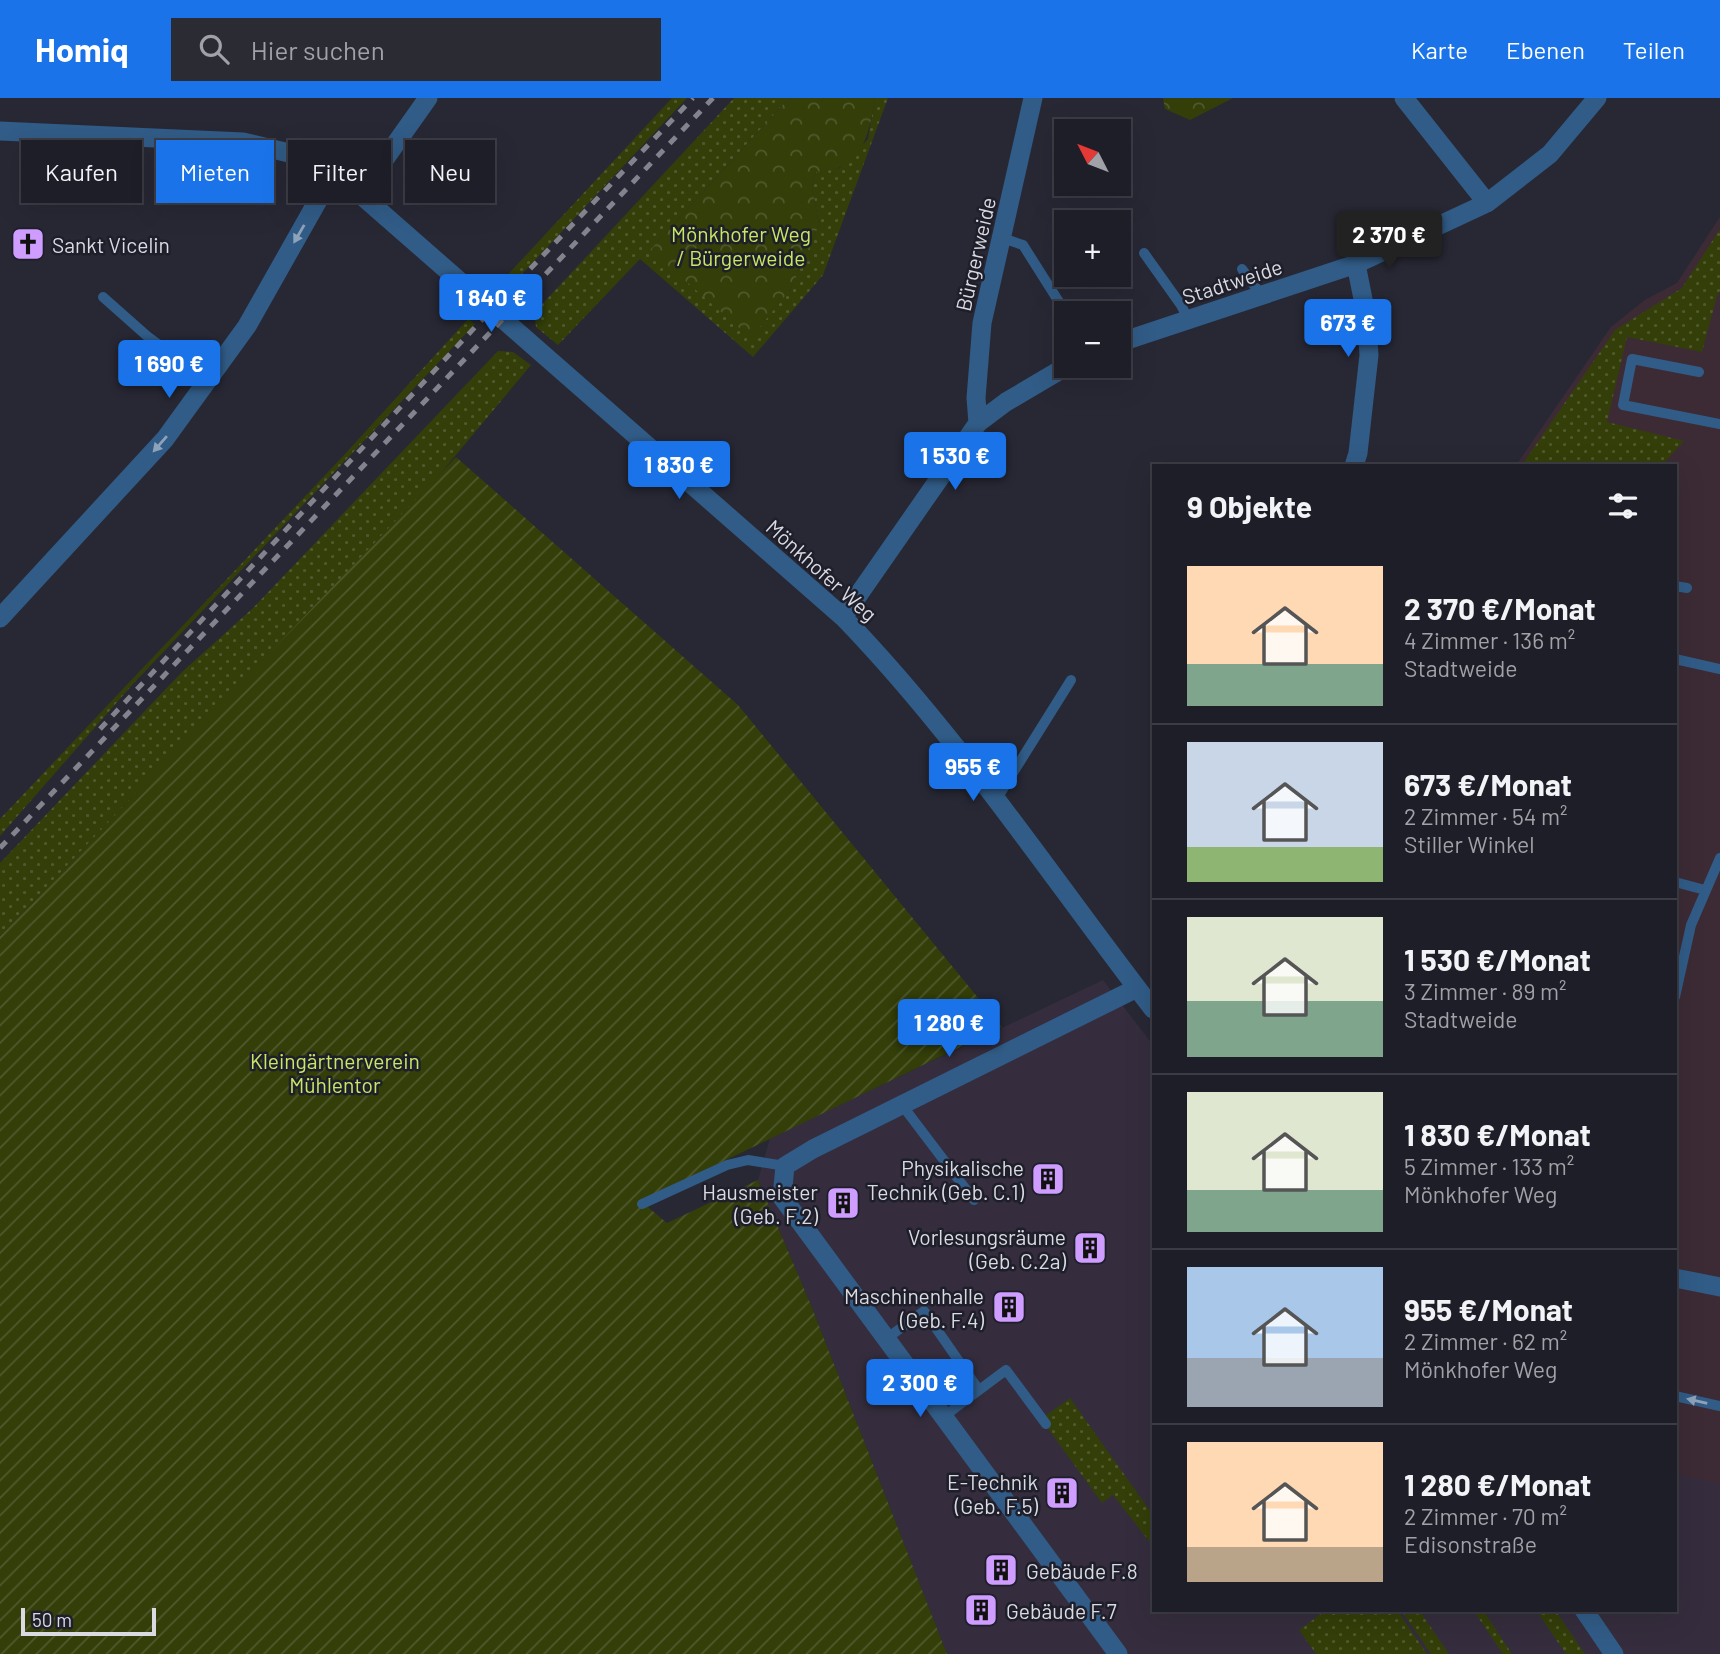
<!DOCTYPE html>
<html lang="de">
<meta charset="utf-8">
<style>
:root{--surface:#1d1e27;--page:#2a2b33;--text:#f1f3f6;--muted:#a0a2a7;--line:#3b3c44;--accent:#1a73e8}
body{margin:0;font-family:Barlow,sans-serif;background:var(--page);color:var(--text);height:100vh;display:flex;flex-direction:column;font-size:26px;white-space:nowrap}
*{box-sizing:border-box;margin:0}
p{font-size:23px;color:var(--muted)}
.icon{flex:none;width:38px;height:38px;fill:none;stroke:currentColor;stroke-width:2;stroke-linecap:round;stroke-linejoin:round}
.map{position:relative;flex:1;overflow:hidden}
.panel{position:absolute;left:1152px;top:366px;width:525px;height:1148px;display:flex;flex-direction:column;background:var(--surface);border-radius:0px;box-shadow:0 7px 28px #0002,0 0 0 2px var(--line)}
.panel>*{flex:none}
.banner{position:absolute;left:21px;top:42px;width:665px;height:63px;display:flex;gap:14px}
.needle{width:46px;rotate:312deg}
.fabs{position:absolute;left:1054px;top:21px;display:grid;gap:14px}
.fabs a{display:grid;place-items:center;width:77px;height:77px;border-radius:0px;background:var(--surface);box-shadow:0 7px 28px #0002,0 0 0 2px var(--line);font-size:35px}
.scale{position:absolute;left:21px;bottom:18px;width:135px;box-sizing:border-box;padding-left:7px;border:4px solid #dadbe2;border-top:0;font-size:19px;line-height:24px;white-space:nowrap;color:#dadbe2;-webkit-text-stroke:5px #1e1f2a;paint-order:stroke}
.price{position:absolute;translate:-50% -60px;padding:0 16px;border-radius:7px;background:var(--accent);color:#fff;font-size:23px;line-height:46px;filter:drop-shadow(0 2px 4px #0008)}
.price::after{content:'';position:absolute;left:50%;top:42px;width:21px;height:16px;margin-left:-10px;background:inherit;clip-path:polygon(0 0,100% 0,50% 100%)}
.price.selected{background:#222;color:#fff}
ul{padding:0;list-style:none}
li{display:flex;align-items:center;gap:21px;height:175px;padding:0 35px}
li+li{border-top:2px solid var(--line)}
li span{display:grid;place-items:center;flex:none;width:196px;height:140px;border-radius:0px;color:#555}
li>.icon{margin-inline-start:auto}
span .icon{width:84px;height:84px;fill:#fffc;stroke-width:1}
li b{font-size:30px}
h2{display:flex;justify-content:space-between;align-items:center;height:84px;padding:0 35px;font-size:30px}
.pill{padding:0 24px;border-radius:0px;background:var(--surface);box-shadow:0 7px 28px #0002,0 0 0 2px var(--line);font-size:24px;line-height:63px}
.pill.selected{background:var(--accent);color:#fff}
header{display:flex;align-items:center;gap:42px;box-sizing:border-box;height:98px;padding:0 35px;background:var(--accent);color:#fff}
header strong{font-size:33px}
nav{display:flex;gap:38px;margin-inline-start:auto;font-size:24px}
.search{width:490px;height:63px;background:var(--page);display:flex;align-items:center;gap:18px;box-sizing:border-box;padding:0 24px;border-radius:0px;color:var(--muted);font-size:26px}
.map>svg:first-child{display:block}
.education{fill:#352d3d}
.medical{fill:#3c2b35}
.grass{fill:url(#grass-dots)}
.park{fill:url(#park-crowns)}
.garden{fill:url(#garden-furrows)}
.lines{fill:none;stroke-linecap:round;stroke-linejoin:round}
.lane{stroke:#315c87;stroke-width:10}
.street{stroke:#315c87;stroke-width:19}
.rail{stroke:#82838d;stroke-width:5;stroke-dasharray:9 9;stroke-linecap:butt}
.oneway{fill:#8ea2b9}
.labels{text-anchor:middle;dominant-baseline:central;stroke-width:5;stroke-linejoin:round;paint-order:stroke}
.park-label{font-size:21px;fill:#c8e765;stroke:#1e1f2a}
.poi-label{font-size:21px;fill:#dadbe2;stroke:#1e1f2a;text-anchor:end}
.street-label{font-size:21px;fill:#dadbe2;stroke:#1e1f2a}
</style>
<header>
<strong>Homiq</strong>
<div class="search"><svg class="icon" aria-label="search" viewBox="0 0 24 24"><circle cx="10" cy="10" r="6"/><path d="M15 15l6 6"/></svg>Hier suchen</div>
<nav><a>Karte</a><a>Ebenen</a><a>Teilen</a></nav>
</header>
<div class="map">
<svg width="1720" height="1556" viewBox="0 0 1720 1556">
<defs>
<pattern id="grass-dots" width="8" height="8" patternUnits="userSpaceOnUse" patternTransform="scale(1.75)"><rect width="8" height="8" fill="#333e09"/><path d="M2 2h.1M6 6h.1" fill="none" stroke="#50592d" stroke-width="1.8" stroke-linecap="round"/></pattern>
<pattern id="park-crowns" width="20" height="18" patternUnits="userSpaceOnUse" patternTransform="scale(1.75)"><rect width="20" height="18" fill="#333e09"/><path d="M2 6a3 3 0 1 1 6 0M12 15a3 3 0 1 1 6 0" fill="none" stroke="#50592d"/></pattern>
<pattern id="garden-furrows" width="10" height="10" patternUnits="userSpaceOnUse" patternTransform="scale(1.75)"><rect width="10" height="10" fill="#333e09"/><path d="M-1 1l2-2M0 10L10 0M9 11l2-2" fill="none" stroke="#50592d"/></pattern>
</defs>
<rect width="100%" height="100%" fill="#272834"/>
<path class="education" d="M1720 119V1556H947L811 1207 758 1082 770 1040 1103 882 1153 947V1512H1675V368L1516 367 1611 229 1645 202 1677 185Z"/>
<path class="medical" d="M1720 119V1386L1675 1376V368H1516L1611 229 1645 202 1677 185Z"/>
<path class="grass" d="M672 0H687L508 191 501 184Z
M734 0H789L650 152 789 193 819 127 812 89 816 74 840 70 868 41 875 0H888L823 177 753 259 640 161 558 247 536 229 534 215Z
M1720 131V193L1717 198 1702 254 1627 239 1607 324 1684 343 1662 367H1522L1615 232 1682 190Z
M468 221 475 226 133 586 0 738V721L345 356Z
M498 253 513 254 531 267 435 382 0 838V765L182 574 253 510Z
M1070 1300 1153 1417V1440L1149 1443 1113 1397 1102 1405 1041 1321Z
M1326 1512H1397L1427 1556H1316L1299 1532Z
M1401 1512H1419L1449 1556H1431Z
M1473 1512H1483L1512 1556H1503Z
M1536 1512H1555L1585 1556H1566Z"/>
<path class="park" d="M789 0H875C871 24 866 61 838 70 831 73 823 73 816 74L812 89 819 127 789 193 751 240 650 152Z
M1163 0H1233L1190 22 1165 11Z"/>
<path class="garden" d="M456 359 738 607 1002 929 645 1101 649 1110 667 1125 758 1082 811 1207 947 1556H0V838Z"/>
<g class="lines">
<path class="lane" d="M1347 138 1362 163
M1002 140 1023 147 1066 215
M1144 155 1181 207 1188 221
M1242 171 1262 198
M103 199 147 238 208 283
M1699 274 1632 261 1623 307 1720 326
M1675 488 1687 490
M1675 561 1720 571
M996 702 1071 582
M1675 784 1705 792
M1675 899 1691 827 1720 760
M902 1007 974 1102
M642 1106 727 1067 748 1062 785 1068
M886 1241 924 1213 979 1292
M1675 1298 1720 1308
M943 1319 1006 1272 1046 1326"/>
<path class="street" d="M1404 0 1487 105
M0 33 243 44 289 55 331 76 360 96 843 519C959 639 1051 779 1153 911
M360 96 428 0
M1118 245 1356 166 1487 105 1550 56 1597 0
M978 325 976 300 982 225 1033 0
M1354 368 1358 355 1369 257 1366 216 1356 166
M843 519 978 325 1006 304 1067 268
M0 520 165 341 247 228 321 97 331 76
M1675 1180 1720 1189
M1584 1512 1614 1556
M1118 1556 782 1099 785 1068 813 1051 1137 890"/>
<path class="rail" d="M100 631 492 211 693 0
M0 750 713 0"/>
</g>
<defs><path id="oneway-solid" d="M-6-.8H1V-3.2L6.5 0L1 3.2V.8H-6Z" transform="scale(1.75)"/></defs>
<g class="oneway">
<use href="#oneway-solid" transform="translate(299 136) rotate(120)"/>
<use href="#oneway-solid" transform="translate(160 346) rotate(131)"/>
<use href="#oneway-solid" transform="translate(1697 1303) rotate(-167)"/>
</g>
<defs>
<symbol id="church-square" viewBox="-11 -11 22 22"><rect x="-9" y="-9" width="18" height="18" rx="4" fill="#cf9dff" stroke="#1e1f2a"/><path d="M-1.2-6h2.4v3.5h3.3v2.4h-3.3V6h-2.4V-.1h-3.3v-2.4h3.3Z" fill="#111"/></symbol>
<symbol id="building-square" viewBox="-11 -11 22 22"><rect x="-9" y="-9" width="18" height="18" rx="4" fill="#cf9dff" stroke="#1e1f2a"/><path d="M-4-6H4V6H1V3H-1V6H-4ZM-2.5-4.3h1.7v1.8h-1.7ZM.8-4.3h1.7v1.8H.8ZM-2.5-1h1.7V.8h-1.7ZM.8-1h1.7V.8H.8Z" fill="#111"/></symbol>
</defs>
<g fill-rule="evenodd">
<use href="#church-square" x="9" y="127" width="38" height="38"/>
<use href="#building-square" x="1029" y="1062" width="38" height="38"/>
<use href="#building-square" x="824" y="1086" width="38" height="38"/>
<use href="#building-square" x="1071" y="1131" width="38" height="38"/>
<use href="#building-square" x="990" y="1190" width="38" height="38"/>
<use href="#building-square" x="1043" y="1376" width="38" height="38"/>
<use href="#building-square" x="982" y="1453" width="38" height="38"/>
<use href="#building-square" x="962" y="1493" width="38" height="38"/>
</g>
<g class="labels">
<g class="park-label">
<text x="741" y="135">Mönkhofer Weg<tspan x="741" dy="24">/ Bürgerweide</tspan></text>
<text x="335" y="962">Kleingärtnerverein<tspan x="335" dy="24">Mühlentor</tspan></text>
</g>
<g class="poi-label">
<text x="52" y="146" text-anchor="start">Sankt Vicelin</text>
<text x="1024" y="1069">Physikalische<tspan x="1024" dy="24">Technik (Geb. C.1)</tspan></text>
<text x="818" y="1093">Hausmeister<tspan x="818" dy="24">(Geb. F.2)</tspan></text>
<text x="1066" y="1138">Vorlesungsräume<tspan x="1066" dy="24">(Geb. C.2a)</tspan></text>
<text x="984" y="1197">Maschinenhalle<tspan x="984" dy="24">(Geb. F.4)</tspan></text>
<text x="1038" y="1383">E-Technik<tspan x="1038" dy="24">(Geb. F.5)</tspan></text>
<text x="1026" y="1472" text-anchor="start">Gebäude F.8</text>
<text x="1006" y="1512" text-anchor="start">Gebäude F.7</text>
</g>
<g class="street-label">
<text transform="translate(975 156) rotate(-77)">Bürgerweide</text>
<text transform="translate(1232 183) rotate(-18)">Stadtweide</text>
<text transform="translate(822 472) rotate(42)">Mönkhofer Weg</text>
</g>
</g>
</svg>
<div class="fabs">
<a><svg class="needle" viewBox="-14 -14 28 28"><path d="M0-13l5 13h-10z" fill="#e53935"/><path d="M0 13l5-13h-10z" fill="#a0a2a7"/></svg></a>
<a>+</a>
<a>−</a>
</div>
<div class="scale">50 m</div>
<b class="price selected" style="left:1389px;top:173px">2 370 €</b>
<b class="price" style="left:491px;top:236px">1 840 €</b>
<b class="price" style="left:1348px;top:261px">673 €</b>
<b class="price" style="left:169px;top:302px">1 690 €</b>
<b class="price" style="left:955px;top:394px">1 530 €</b>
<b class="price" style="left:679px;top:403px">1 830 €</b>
<b class="price" style="left:973px;top:705px">955 €</b>
<b class="price" style="left:949px;top:961px">1 280 €</b>
<b class="price" style="left:920px;top:1321px">2 300 €</b>
<div class="banner">
<a class="pill">Kaufen</a>
<a class="pill selected">Mieten</a>
<a class="pill">Filter</a>
<a class="pill">Neu</a>
</div>
<section class="panel">
<h2>9 Objekte<svg class="icon" aria-label="filters" viewBox="0 0 24 24"><path d="M4 7h16M4 17h16"/><circle cx="9" cy="7" r="2"/><circle cx="15" cy="17" r="2"/></svg></h2>
<ul>
<li><span style="background:linear-gradient(#ffd9b3 70%,#7fa58c 0)"><svg class="icon" aria-label="home" viewBox="0 0 24 24"><path d="M3 11l9-7 9 7M6 9v11h12V9"/></svg></span><div><b>2 370 €/Monat</b><p>4 Zimmer · 136 m²</p><p>Stadtweide</p></div></li>
<li><span style="background:linear-gradient(#c9d6e8 75%,#8fb573 0)"><svg class="icon" aria-label="home" viewBox="0 0 24 24"><path d="M3 11l9-7 9 7M6 9v11h12V9"/></svg></span><div><b>673 €/Monat</b><p>2 Zimmer · 54 m²</p><p>Stiller Winkel</p></div></li>
<li><span style="background:linear-gradient(#dfe7d0 60%,#7fa58c 0)"><svg class="icon" aria-label="home" viewBox="0 0 24 24"><path d="M3 11l9-7 9 7M6 9v11h12V9"/></svg></span><div><b>1 530 €/Monat</b><p>3 Zimmer · 89 m²</p><p>Stadtweide</p></div></li>
<li><span style="background:linear-gradient(#dfe7d0 70%,#7fa58c 0)"><svg class="icon" aria-label="home" viewBox="0 0 24 24"><path d="M3 11l9-7 9 7M6 9v11h12V9"/></svg></span><div><b>1 830 €/Monat</b><p>5 Zimmer · 133 m²</p><p>Mönkhofer Weg</p></div></li>
<li><span style="background:linear-gradient(#a9c7e8 65%,#9aa5b1 0)"><svg class="icon" aria-label="home" viewBox="0 0 24 24"><path d="M3 11l9-7 9 7M6 9v11h12V9"/></svg></span><div><b>955 €/Monat</b><p>2 Zimmer · 62 m²</p><p>Mönkhofer Weg</p></div></li>
<li><span style="background:linear-gradient(#ffd9b3 75%,#b9a48a 0)"><svg class="icon" aria-label="home" viewBox="0 0 24 24"><path d="M3 11l9-7 9 7M6 9v11h12V9"/></svg></span><div><b>1 280 €/Monat</b><p>2 Zimmer · 70 m²</p><p>Edisonstraße</p></div></li>
</ul>
</section>
</div>
